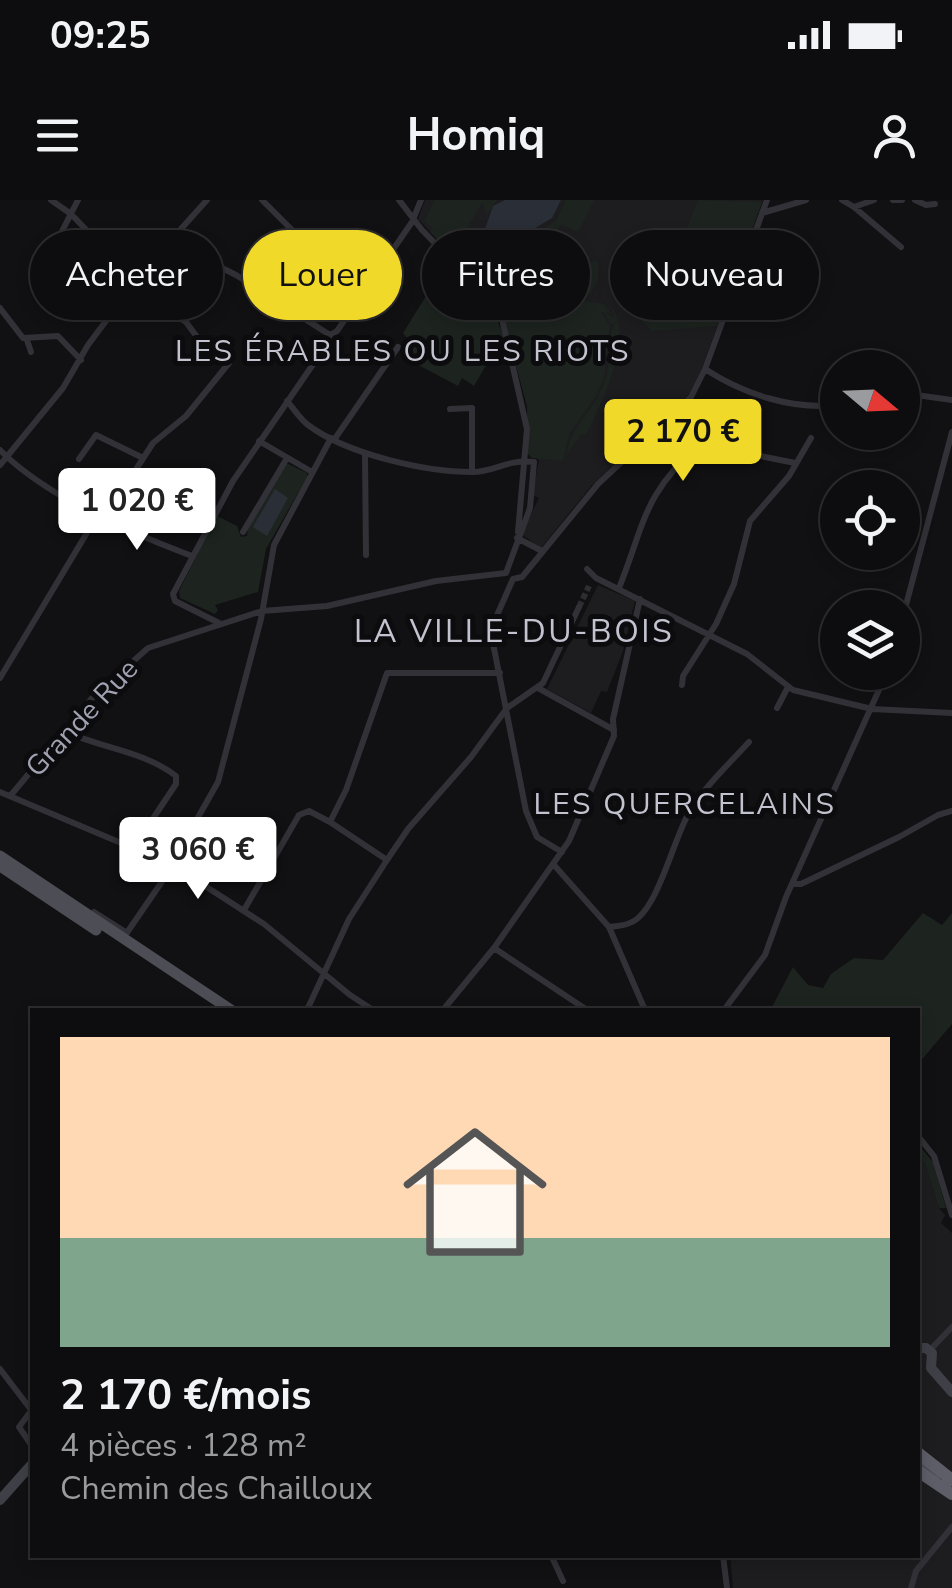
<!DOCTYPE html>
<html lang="fr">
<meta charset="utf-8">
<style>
:root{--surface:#0d0c0e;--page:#161517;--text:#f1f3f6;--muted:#9a9b9e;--line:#2d2c2e;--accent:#f1d929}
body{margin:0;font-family:"Nunito Sans",sans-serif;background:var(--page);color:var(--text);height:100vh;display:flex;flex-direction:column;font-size:38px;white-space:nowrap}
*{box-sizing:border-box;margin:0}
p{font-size:32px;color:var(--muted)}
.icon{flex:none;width:55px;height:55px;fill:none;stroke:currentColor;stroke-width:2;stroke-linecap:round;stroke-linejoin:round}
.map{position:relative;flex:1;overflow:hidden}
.panel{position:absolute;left:30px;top:808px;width:890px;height:550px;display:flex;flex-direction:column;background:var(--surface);border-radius:0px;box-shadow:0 5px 15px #0003,0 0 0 2px var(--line)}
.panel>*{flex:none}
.top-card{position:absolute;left:30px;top:30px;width:892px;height:90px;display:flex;gap:20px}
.needle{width:65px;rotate:109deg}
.fabs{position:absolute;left:820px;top:150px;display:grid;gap:20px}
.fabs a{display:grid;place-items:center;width:100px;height:100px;border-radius:50%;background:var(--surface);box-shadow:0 5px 15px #0003,0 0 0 2px var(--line);font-size:50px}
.price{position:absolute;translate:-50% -85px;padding:0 22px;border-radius:10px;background:#fff;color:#222;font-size:32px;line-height:65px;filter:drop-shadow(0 2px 5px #0008)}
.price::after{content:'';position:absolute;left:50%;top:60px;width:30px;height:22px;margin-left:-15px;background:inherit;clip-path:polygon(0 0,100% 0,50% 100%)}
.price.selected{background:var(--accent);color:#111}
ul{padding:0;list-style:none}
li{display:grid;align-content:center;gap:20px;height:530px;padding:0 30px}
li span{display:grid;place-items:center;height:310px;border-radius:0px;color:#555}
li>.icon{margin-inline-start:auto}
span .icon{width:180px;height:180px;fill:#fffc;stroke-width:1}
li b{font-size:42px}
.tag{padding:0 35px;border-radius:45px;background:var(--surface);box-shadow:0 5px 15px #0003,0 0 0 2px var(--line);font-size:35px;line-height:90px}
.tag.selected{background:var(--accent);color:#111}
.status{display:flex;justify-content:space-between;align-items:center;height:70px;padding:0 50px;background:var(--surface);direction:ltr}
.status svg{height:28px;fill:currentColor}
header{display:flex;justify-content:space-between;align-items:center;height:130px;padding:0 30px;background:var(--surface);font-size:45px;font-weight:700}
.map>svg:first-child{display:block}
.built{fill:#1d1c1f}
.green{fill:#1d241f}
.water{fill:#292e37}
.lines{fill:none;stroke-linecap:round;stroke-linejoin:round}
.street-tunnel{stroke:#2e2d32;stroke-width:6;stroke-dasharray:6 3;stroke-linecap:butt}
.street{stroke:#323137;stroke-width:6}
.secondary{stroke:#3f4047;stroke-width:10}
.primary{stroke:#4d4d56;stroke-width:11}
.highway{stroke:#5d5e68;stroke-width:12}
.labels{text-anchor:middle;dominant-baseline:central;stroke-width:10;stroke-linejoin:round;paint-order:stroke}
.street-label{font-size:28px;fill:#a1a3b3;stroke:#0c0b0d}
.neighbourhood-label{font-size:30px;letter-spacing:2.5px;fill:#c2c3cf;stroke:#0c0b0d}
.quarter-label{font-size:32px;letter-spacing:2.5px;fill:#c2c3cf;stroke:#0c0b0d}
</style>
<div class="status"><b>09:25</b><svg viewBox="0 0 49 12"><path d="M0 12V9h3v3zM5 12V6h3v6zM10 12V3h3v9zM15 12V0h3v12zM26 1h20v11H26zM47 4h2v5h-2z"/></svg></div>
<header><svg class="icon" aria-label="menu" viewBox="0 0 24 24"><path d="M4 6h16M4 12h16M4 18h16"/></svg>Homiq<svg class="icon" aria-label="person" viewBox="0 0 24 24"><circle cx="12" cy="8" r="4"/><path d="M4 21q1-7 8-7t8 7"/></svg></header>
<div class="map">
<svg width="952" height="1388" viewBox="0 0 952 1388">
<rect width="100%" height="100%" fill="#111012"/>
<path class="built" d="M425 0H763L702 168 689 194 592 285 541 348 521 334 539 298 532 295 539 260 528 254 527 206 502 114 504 107 498 98 490 97 478 84 480 77 469 73 418 19Z
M598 385 635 401 623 451 607 492 601 491 591 513 547 489Z
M918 958 925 962 939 1008 945 1015 941 1023 952 1033V1388H733L730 1355H918Z"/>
<path class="green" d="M435 0H497L487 15 482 3 460 40 469 31 478 30 490 68 510 61 511 48 556 21 566 0H594L578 32 561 25 539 58 545 75 487 77 469 73 430 32 433 28 424 21Z
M698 0 762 2 717 126 652 131 640 119V111L678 112 680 94 666 92 663 87Z
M591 61 598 62V80L590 95 574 89 571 80 578 73H586Z
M453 68 452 74 468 90 475 89C497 113 501 127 510 158L485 167 474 186 462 178 458 186 407 159 412 144 403 133 431 88Z
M543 79 583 101 604 104 612 114 601 112 610 126 604 178 596 196 569 234 563 261 532 258 528 254 527 206 502 114 524 109 518 90 542 83Z
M611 107C636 137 600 205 586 235L581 234 567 254C570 227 595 209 604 184 613 163 604 140 616 122L612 125 604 113 614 117Z
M286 263 307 273V277L266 349 258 392 215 405 218 410 215 414 180 398 179 391 217 316 237 326 241 337 247 336 248 325Z
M923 713 942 725 952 713V824L918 864V810H777L772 807 793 767 808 785 823 788 831 774 854 758 883 760Z
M918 944 933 962 946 1008H939L925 963 918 958Z"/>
<path class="water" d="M505 0H561L552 18 505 46V58L491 60 483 35 493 6Z
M275 289 288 298 267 336 253 327Z"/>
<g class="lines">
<path class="street-tunnel" d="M579 407 589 386"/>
<path class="street" d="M51 0 71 14 97 41 144 70
M262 0 360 98
M399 0 422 30 492 102 502 119 527 229 518 332
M842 0 854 7 874 0
M893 0H902
M915 0 926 5 935 4
M854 7 901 47
M762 13 806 0
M171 37 206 60 236 75 330 135
M55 45 78 0
M0 108 23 138 58 136 81 160
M27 140 31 152
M705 169C743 194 792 210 838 205
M902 193 952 200
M287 201C294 209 300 219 308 225 347 254 424 272 473 272 494 272 507 259 534 262L530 308 506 373
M450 209 472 208V272
M334 240 398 147
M259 241 312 272
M0 250C46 297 131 333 192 356
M365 254 366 355
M79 259 96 235 143 258
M0 265 63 188 88 145 144 70 207 0
M104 319 153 243 186 216 229 163 200 141 186 122 131 88
M243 332 287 258
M517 338 542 351
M587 369 596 378 747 454 793 490 872 509 952 513
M513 379 522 377 598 284 691 197 705 169 767 0
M513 379 494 422 492 438 526 611 537 637 562 652
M619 388C645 323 643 294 700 244L795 263
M902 420 952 232
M221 424 175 401 173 394 233 281 327 144 330 135 337 131 412 22 421 0
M0 478 97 316
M682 485 683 476 716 424 734 384 750 321 789 276 811 238
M538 488 614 530
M777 508 788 487
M64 531C100 548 144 551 176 576V584L134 647
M0 592 171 664 264 724 350 795 373 810
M11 595 93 497 148 448 262 411 327 406 436 381 506 373
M330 622 387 660
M554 665 609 727 645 810
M792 684H801L899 637 938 615 952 611
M244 710 299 615 309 611 330 622 346 590 387 473H500
M94 712 127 733
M609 727C616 726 625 726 632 722 658 710 674 637 689 613 704 587 729 564 749 542
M124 737 161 683 218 582 261 419 274 345 331 238
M494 748 587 810
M307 810 349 719 387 660 408 629 471 557 507 508 543 483 579 407
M443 810 494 748 569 641 614 536 613 519 640 399
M724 810 765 755 786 697 887 472
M918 936 934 956 952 1015
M930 1150 952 1127
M0 1169 32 1211
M31 1211 19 1227 32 1246
M551 1355 563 1381
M723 1355 727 1388
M911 1388 916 1371 952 1327"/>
<path class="secondary" d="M918 1148H926L932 1153 931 1168
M931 1168 952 1192
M0 1300 32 1264"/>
<path class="primary" d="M0 656 231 810
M0 666 96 730
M918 1262 936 1274"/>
<path class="highway" d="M918 1253 952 1280
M918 1271 952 1294"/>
</g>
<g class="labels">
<g class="street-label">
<text transform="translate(82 518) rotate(-47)">Grande Rue</text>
</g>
<g class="neighbourhood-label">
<text x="403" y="151">LES ÉRABLES OU LES RIOTS</text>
<text x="685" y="604">LES QUERCELAINS</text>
</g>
<g class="quarter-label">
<text x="514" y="431">LA VILLE-DU-BOIS</text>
</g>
</g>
</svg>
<div class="fabs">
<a><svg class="needle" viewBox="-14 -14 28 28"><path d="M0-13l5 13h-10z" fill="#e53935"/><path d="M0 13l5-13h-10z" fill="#9a9b9e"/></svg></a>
<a><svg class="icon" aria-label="locate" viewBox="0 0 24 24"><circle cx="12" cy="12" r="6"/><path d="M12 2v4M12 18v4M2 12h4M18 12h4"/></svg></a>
<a><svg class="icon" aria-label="layers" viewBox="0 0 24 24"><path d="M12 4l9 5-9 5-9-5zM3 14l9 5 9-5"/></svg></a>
</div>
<b class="price selected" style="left:683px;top:284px">2 170 €</b>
<b class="price" style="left:137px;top:353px">1 020 €</b>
<b class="price" style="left:198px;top:702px">3 060 €</b>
<div class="top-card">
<a class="tag">Acheter</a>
<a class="tag selected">Louer</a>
<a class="tag">Filtres</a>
<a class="tag">Nouveau</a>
</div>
<section class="panel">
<ul>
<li><span style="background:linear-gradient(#ffd9b3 65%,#7fa58c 0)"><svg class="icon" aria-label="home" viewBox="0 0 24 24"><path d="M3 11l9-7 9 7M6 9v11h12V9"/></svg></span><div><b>2 170 €/mois</b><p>4 pièces · 128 m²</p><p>Chemin des Chailloux</p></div></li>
</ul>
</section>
</div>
